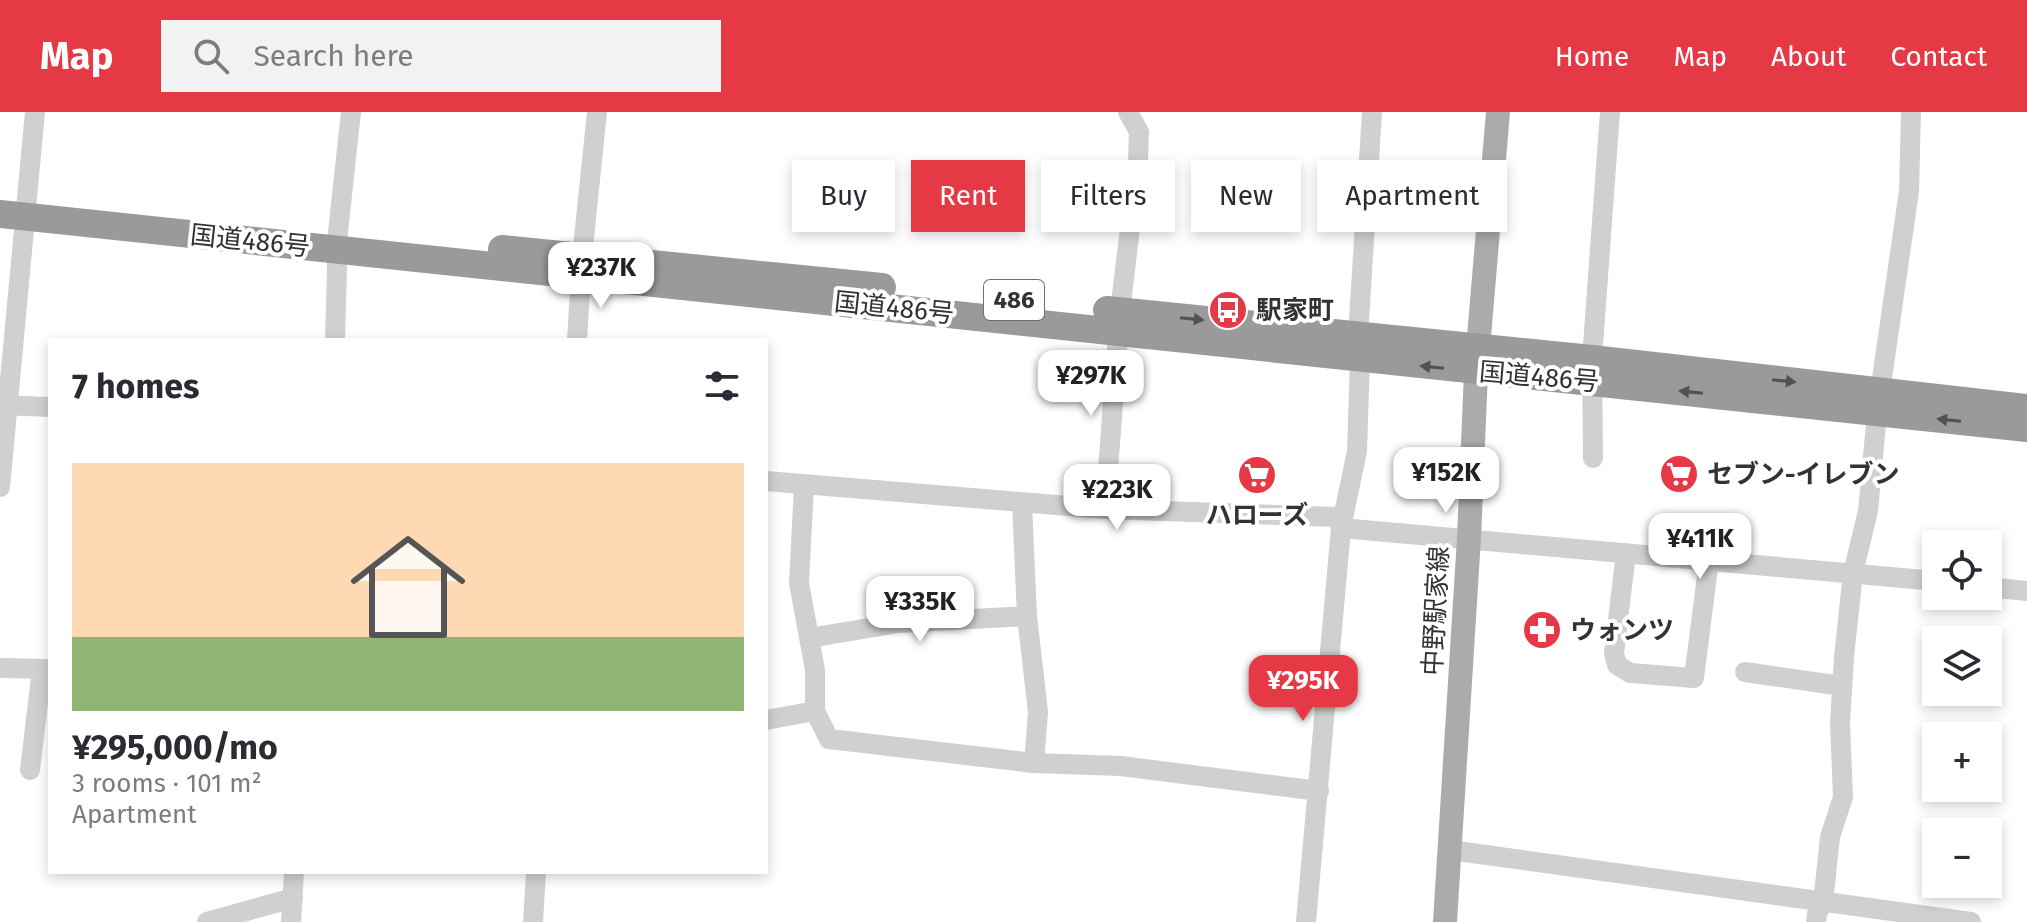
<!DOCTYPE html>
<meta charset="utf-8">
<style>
:root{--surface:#fff;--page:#f2f2f3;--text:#2b2b33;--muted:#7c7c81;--line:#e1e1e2;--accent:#e63946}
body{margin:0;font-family:"Fira Sans","Noto Sans JP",sans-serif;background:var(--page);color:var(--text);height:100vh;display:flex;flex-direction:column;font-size:30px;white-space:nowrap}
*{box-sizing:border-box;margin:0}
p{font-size:26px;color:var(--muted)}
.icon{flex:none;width:44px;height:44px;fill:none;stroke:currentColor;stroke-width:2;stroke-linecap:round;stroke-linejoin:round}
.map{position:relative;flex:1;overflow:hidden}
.panel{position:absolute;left:48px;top:226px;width:720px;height:536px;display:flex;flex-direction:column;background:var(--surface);border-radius:0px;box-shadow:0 4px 12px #0003}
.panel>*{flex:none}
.top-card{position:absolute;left:792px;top:48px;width:760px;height:72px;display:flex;gap:16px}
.tools{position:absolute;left:1922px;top:418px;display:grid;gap:16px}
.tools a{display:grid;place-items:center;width:80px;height:80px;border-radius:0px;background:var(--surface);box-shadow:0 4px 12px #0003;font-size:40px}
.price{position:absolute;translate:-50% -68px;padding:0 18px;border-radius:16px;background:#fff;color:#222;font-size:26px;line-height:52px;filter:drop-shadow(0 2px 4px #0008)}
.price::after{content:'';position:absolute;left:50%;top:48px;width:24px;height:18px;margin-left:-12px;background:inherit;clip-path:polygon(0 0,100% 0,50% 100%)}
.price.on{background:var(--accent);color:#fff}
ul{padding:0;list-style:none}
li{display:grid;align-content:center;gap:16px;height:424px;padding:0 24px}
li+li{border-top:2px solid var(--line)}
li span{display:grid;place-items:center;height:248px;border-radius:0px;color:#555}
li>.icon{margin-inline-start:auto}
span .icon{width:144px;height:144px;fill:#fffc;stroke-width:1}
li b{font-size:34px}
h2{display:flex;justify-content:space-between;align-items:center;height:96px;padding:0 24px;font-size:34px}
.chip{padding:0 28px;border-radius:0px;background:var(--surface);box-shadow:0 4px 12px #0003;font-size:28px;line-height:72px}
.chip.on{background:var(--accent);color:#fff}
header{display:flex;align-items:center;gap:48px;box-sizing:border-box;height:112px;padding:0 40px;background:var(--accent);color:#fff}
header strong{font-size:38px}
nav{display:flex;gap:44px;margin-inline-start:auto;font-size:28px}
.search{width:560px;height:72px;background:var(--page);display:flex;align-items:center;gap:20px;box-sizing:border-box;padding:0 28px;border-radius:0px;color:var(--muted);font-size:30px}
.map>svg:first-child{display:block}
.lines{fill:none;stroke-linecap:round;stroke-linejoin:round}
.minor{stroke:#d0d0d0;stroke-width:20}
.major{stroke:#ababab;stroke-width:24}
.highway{stroke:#9a9a9a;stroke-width:28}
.oneway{fill:#525252}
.labels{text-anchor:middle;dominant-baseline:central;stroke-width:8;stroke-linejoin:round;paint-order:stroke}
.shield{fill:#fff;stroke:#707070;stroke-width:2}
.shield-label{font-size:24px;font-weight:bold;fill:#333}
.street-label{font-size:26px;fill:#333;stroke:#fff}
.poi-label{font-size:26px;font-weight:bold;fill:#333;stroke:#fff;text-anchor:start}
</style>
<header>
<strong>Map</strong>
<div class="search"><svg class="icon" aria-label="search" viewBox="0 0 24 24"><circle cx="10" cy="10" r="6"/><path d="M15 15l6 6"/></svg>Search here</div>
<nav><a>Home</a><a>Map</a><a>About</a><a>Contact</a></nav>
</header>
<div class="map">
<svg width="2027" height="810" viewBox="0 0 2027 810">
<rect width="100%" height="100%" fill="#fff"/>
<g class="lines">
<path class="minor" d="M1358 224 1372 0
M335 228 338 120 351 0
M577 228 582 145 597 0
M0 293 50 295
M1593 346 1592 247 1610 0
M766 369 1105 397 1338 405 1341 416 1936 469
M804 373 799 471 815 558V599
M0 375 35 0
M1022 391 1027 504 1038 600 1034 651
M1105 397 1120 199 1138 50 1139 20 1128 0
M1626 441 1614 541 1617 553 1630 561 1694 566 1709 448
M1988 475 2027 479
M809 526 899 511 1027 504
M0 556 50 557
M1745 560 1842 574
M766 608 815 599 829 627 1034 651 1121 654 1319 679
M30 658 42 557
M1450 738 1971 810
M207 810 293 786
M291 810 294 760
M533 810 536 760
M1306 810 1341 416 1357 339 1360 247
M1816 810 1817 802 1823 791 1830 725 1843 685 1840 611 1844 545 1853 461 1868 399 1877 301 1909 79 1911 0"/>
<path class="major" d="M1445 810 1469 426 1476 260 1498 0"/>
<path class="highway" d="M0 102 2027 316
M502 137 882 175
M1107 198 1592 247 2027 296"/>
</g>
<defs><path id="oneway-solid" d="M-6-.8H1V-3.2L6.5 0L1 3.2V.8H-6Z" transform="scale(2)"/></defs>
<g class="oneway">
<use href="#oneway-solid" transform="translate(1192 207) rotate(6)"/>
<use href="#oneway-solid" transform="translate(1432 255) rotate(-174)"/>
<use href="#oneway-solid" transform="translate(1784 269) rotate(6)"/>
<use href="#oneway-solid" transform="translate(1691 280) rotate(-174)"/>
<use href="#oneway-solid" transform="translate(1949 308) rotate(-174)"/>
</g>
<defs>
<symbol id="bus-disc" viewBox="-11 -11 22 22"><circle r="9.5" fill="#e63946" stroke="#fff"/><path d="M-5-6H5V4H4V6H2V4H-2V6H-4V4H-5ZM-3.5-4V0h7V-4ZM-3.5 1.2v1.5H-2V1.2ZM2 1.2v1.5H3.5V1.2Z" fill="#fff"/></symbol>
<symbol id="supermarket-disc" viewBox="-11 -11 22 22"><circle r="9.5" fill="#e63946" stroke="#fff"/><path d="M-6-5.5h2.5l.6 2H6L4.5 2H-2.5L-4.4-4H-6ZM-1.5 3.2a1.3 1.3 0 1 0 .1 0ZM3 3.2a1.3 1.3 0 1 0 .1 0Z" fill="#fff"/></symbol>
<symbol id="pharmacy-disc" viewBox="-11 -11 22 22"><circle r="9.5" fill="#e63946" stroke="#fff"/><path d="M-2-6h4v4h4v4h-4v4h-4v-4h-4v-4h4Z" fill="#fff"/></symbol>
</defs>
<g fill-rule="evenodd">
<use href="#bus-disc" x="1206" y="176" width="44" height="44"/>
<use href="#supermarket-disc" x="1657" y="340" width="44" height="44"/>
<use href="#supermarket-disc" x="1235" y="341" width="44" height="44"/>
<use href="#pharmacy-disc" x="1520" y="496" width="44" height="44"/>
</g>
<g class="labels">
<rect class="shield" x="984" y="168" width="60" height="40" rx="6"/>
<g class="shield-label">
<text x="1014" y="188">486</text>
</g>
<g class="street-label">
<text transform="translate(250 129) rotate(6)">国道486号</text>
<text transform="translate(894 196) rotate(6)">国道486号</text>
<text transform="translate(1539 265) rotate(5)">国道486号</text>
<text transform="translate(1436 499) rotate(-87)">中野駅家線</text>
</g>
<g class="poi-label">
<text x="1256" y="198">駅家町</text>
<text x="1707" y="362">セブン-イレブン</text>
<text x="1257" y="403" text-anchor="middle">ハローズ</text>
<text x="1570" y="518">ウォンツ</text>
</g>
</g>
</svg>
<div class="tools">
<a><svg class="icon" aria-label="locate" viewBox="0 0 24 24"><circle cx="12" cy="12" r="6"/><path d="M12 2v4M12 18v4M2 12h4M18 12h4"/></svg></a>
<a><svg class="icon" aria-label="layers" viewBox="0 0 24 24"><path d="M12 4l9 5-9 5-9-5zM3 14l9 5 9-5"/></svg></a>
<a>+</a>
<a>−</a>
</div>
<b class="price" style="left:601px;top:198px">¥237K</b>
<b class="price" style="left:1091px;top:306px">¥297K</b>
<b class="price" style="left:1446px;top:403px">¥152K</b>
<b class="price" style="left:1117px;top:420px">¥223K</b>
<b class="price" style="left:1700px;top:469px">¥411K</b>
<b class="price" style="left:920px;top:532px">¥335K</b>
<b class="price on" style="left:1303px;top:611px">¥295K</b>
<div class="top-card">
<a class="chip">Buy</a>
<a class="chip on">Rent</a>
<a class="chip">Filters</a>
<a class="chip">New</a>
<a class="chip">Apartment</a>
</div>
<section class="panel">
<h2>7 homes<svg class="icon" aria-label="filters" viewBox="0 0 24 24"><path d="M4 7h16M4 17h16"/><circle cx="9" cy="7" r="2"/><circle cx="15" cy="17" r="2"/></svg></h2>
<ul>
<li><span style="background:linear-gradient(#ffd9b3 70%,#8fb573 0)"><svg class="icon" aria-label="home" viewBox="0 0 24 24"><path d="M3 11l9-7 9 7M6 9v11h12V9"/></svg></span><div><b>¥295,000/mo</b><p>3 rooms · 101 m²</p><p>Apartment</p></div></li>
</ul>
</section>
</div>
